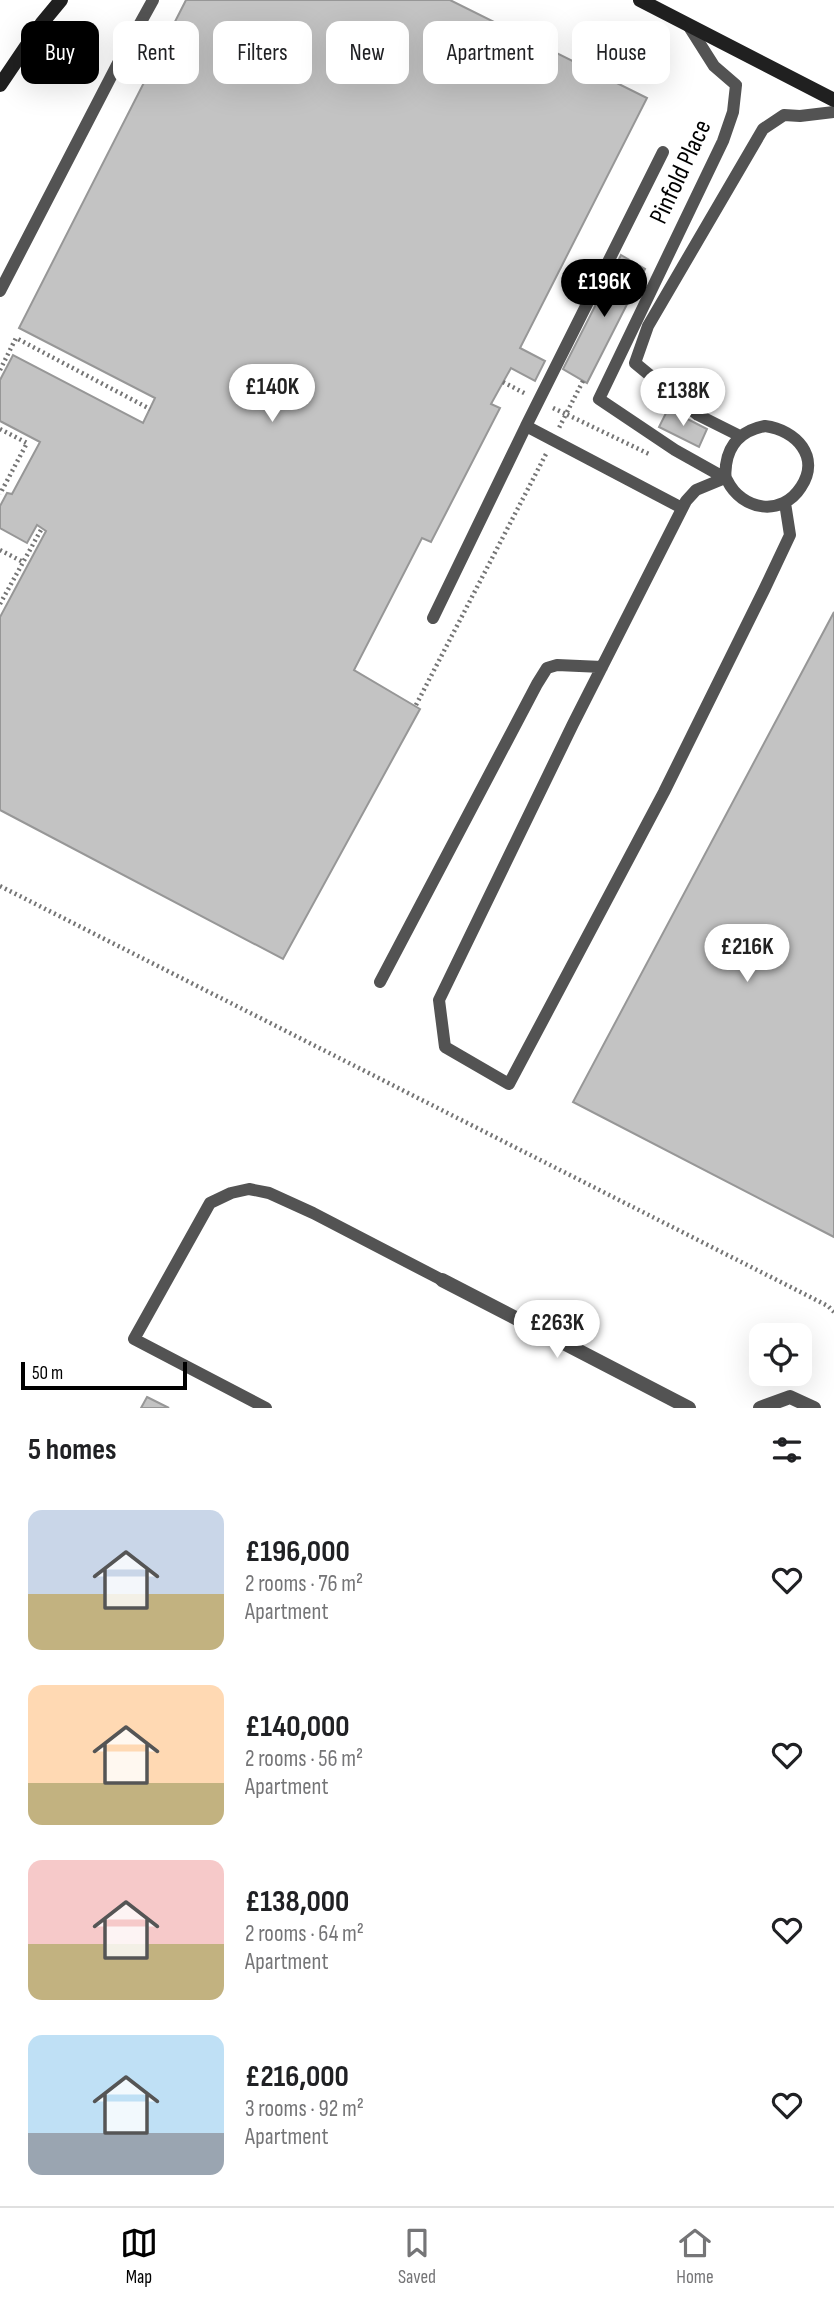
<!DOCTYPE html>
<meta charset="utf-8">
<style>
:root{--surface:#fff;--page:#f2f2f2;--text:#202124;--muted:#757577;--line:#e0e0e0;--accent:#000}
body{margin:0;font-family:"Sofia Sans Condensed",sans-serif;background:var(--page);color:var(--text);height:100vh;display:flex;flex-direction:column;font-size:26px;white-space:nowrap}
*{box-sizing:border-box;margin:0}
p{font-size:23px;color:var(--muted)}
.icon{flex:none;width:38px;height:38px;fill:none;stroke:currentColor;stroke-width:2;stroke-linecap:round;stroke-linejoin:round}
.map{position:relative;height:1408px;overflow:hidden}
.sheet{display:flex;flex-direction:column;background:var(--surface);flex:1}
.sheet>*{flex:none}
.banner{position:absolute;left:21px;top:21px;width:793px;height:63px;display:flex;gap:14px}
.buttons{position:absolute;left:749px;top:1323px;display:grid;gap:14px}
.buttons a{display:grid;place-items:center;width:63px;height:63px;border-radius:14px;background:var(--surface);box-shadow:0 7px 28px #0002;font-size:35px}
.scale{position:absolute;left:21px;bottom:18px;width:166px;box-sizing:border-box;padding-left:7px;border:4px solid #000;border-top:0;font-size:19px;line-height:24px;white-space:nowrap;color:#000;-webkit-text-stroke:5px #fff;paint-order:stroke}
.price{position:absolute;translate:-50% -60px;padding:0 16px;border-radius:24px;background:#fff;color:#222;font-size:23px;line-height:46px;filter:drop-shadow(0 2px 4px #0008)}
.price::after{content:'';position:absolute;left:50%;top:42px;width:21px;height:16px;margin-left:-10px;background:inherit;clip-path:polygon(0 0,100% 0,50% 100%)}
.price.current{background:var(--accent);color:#fff}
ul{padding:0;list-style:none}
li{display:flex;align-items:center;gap:21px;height:175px;padding:0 28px}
li span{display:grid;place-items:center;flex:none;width:196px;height:140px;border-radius:14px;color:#555}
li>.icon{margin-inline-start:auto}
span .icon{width:84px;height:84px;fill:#fffc;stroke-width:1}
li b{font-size:30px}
h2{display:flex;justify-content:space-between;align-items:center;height:84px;padding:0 28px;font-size:30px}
.chip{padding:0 24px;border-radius:14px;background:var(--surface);box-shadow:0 7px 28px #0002;font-size:24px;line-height:63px}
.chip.current{background:var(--accent);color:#fff}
.tabs{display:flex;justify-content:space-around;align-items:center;height:98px;border-top:2px solid var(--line);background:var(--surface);font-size:19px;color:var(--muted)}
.tabs a{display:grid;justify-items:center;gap:4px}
.tabs .current{color:var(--accent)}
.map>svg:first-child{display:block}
.building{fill:#c3c3c3;stroke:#979797;stroke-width:2}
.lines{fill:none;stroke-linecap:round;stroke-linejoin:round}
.path{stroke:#757575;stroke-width:4.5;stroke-dasharray:2 3.5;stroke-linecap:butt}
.lane{stroke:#535353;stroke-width:12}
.street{stroke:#535353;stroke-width:14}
.secondary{stroke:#202020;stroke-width:14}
.labels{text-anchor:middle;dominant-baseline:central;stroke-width:6;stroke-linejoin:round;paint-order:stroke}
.street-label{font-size:26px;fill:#000;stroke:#fff}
</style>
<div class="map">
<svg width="834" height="1408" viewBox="0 0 834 1408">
<rect width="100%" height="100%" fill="#fff"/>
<path class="building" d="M186 0H450L647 98 520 348 545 361 535 381 511 368 491 404 500 408 431 542 422 538 354 670 420 709 283 959 0 810V617L46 531 37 525 27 543 0 528V506L7 493 12 494 40 442 0 421V380L13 355 143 423 155 398 19 328Z
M621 255 645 269 587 383 563 369Z
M668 409 707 429 699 447 659 427Z
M834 612V1237L573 1102Z
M147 1397 169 1408H141Z"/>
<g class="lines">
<path class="path" d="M0 370 16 338 150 409
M583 381 566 414 649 454
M503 382 526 394
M553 408 566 414 559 428
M0 429 27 443 0 494
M0 550 23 562
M0 604 42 528
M416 705 546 454
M0 886 828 1306 834 1312"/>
<path class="lane" d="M688 25 714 66 736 85 733 112 723 141 599 399 675 450 725 478
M0 291 116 67 153 0
M526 426 663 152
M765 426C796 430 821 457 801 487 782 517 742 511 727 480 724 476 726 470 726 465 729 442 744 430 765 426Z
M740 436 698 415 635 363 648 326 763 129 784 115 800 116 834 112
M725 478 696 490 686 501 573 724 439 1000 445 1047 509 1084 664 792 764 590 790 535 785 503
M433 618 526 426 682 508
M380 982 537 684 547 668 557 665 602 667
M266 1408 134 1339 210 1203 231 1193 249 1189 269 1193 313 1213 442 1280"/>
<path class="street" d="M442 1280 689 1408
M760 1408 790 1397 814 1408"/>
<path class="secondary" d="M640 0 834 100
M0 85 42 23 61 0"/>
</g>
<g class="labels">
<g class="street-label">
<text transform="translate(681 172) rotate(-65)">Pinfold Place</text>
</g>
</g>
</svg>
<div class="buttons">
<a><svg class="icon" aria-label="locate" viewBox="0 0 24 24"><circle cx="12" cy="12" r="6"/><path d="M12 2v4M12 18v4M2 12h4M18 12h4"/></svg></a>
</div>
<div class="scale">50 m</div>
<b class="price current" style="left:604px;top:319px">£196K</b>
<b class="price" style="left:272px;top:424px">£140K</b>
<b class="price" style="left:683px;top:428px">£138K</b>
<b class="price" style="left:747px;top:984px">£216K</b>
<b class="price" style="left:557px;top:1360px">£263K</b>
<div class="banner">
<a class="chip current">Buy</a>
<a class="chip">Rent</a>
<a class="chip">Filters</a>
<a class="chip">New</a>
<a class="chip">Apartment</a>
<a class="chip">House</a>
</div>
</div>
<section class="sheet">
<h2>5 homes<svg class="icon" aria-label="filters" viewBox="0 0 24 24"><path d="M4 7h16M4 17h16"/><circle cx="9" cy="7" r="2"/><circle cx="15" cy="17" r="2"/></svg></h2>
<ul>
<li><span style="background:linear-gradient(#c9d6e8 60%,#c2b280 0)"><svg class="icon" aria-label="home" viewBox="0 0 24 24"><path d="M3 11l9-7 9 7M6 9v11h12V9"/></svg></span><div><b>£196,000</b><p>2 rooms · 76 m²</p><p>Apartment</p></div><svg class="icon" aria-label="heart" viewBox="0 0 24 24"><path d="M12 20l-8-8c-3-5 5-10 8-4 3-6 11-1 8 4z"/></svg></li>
<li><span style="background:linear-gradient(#ffd9b3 70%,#c2b280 0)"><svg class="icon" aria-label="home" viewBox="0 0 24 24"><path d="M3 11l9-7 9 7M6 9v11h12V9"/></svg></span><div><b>£140,000</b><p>2 rooms · 56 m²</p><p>Apartment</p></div><svg class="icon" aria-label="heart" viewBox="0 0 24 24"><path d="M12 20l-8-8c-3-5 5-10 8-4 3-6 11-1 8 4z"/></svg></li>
<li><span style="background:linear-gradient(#f6c9c9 60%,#c2b280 0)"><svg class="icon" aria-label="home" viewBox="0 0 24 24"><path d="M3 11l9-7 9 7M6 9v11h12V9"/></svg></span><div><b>£138,000</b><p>2 rooms · 64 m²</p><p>Apartment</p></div><svg class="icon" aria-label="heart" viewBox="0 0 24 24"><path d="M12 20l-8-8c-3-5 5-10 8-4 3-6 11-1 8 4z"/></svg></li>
<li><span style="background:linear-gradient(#bfe0f5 70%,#9aa5b1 0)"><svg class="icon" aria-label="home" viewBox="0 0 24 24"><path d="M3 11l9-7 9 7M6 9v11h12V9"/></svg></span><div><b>£216,000</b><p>3 rooms · 92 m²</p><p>Apartment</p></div><svg class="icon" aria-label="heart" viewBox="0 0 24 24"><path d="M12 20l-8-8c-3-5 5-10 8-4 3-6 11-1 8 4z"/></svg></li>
</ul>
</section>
<nav class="tabs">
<a class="current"><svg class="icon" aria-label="map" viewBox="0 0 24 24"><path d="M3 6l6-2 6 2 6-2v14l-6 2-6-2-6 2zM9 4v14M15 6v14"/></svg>Map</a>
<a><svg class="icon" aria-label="saved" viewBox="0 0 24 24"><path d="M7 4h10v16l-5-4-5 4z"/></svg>Saved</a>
<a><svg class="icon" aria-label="home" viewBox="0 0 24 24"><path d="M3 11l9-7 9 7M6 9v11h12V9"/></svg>Home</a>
</nav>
